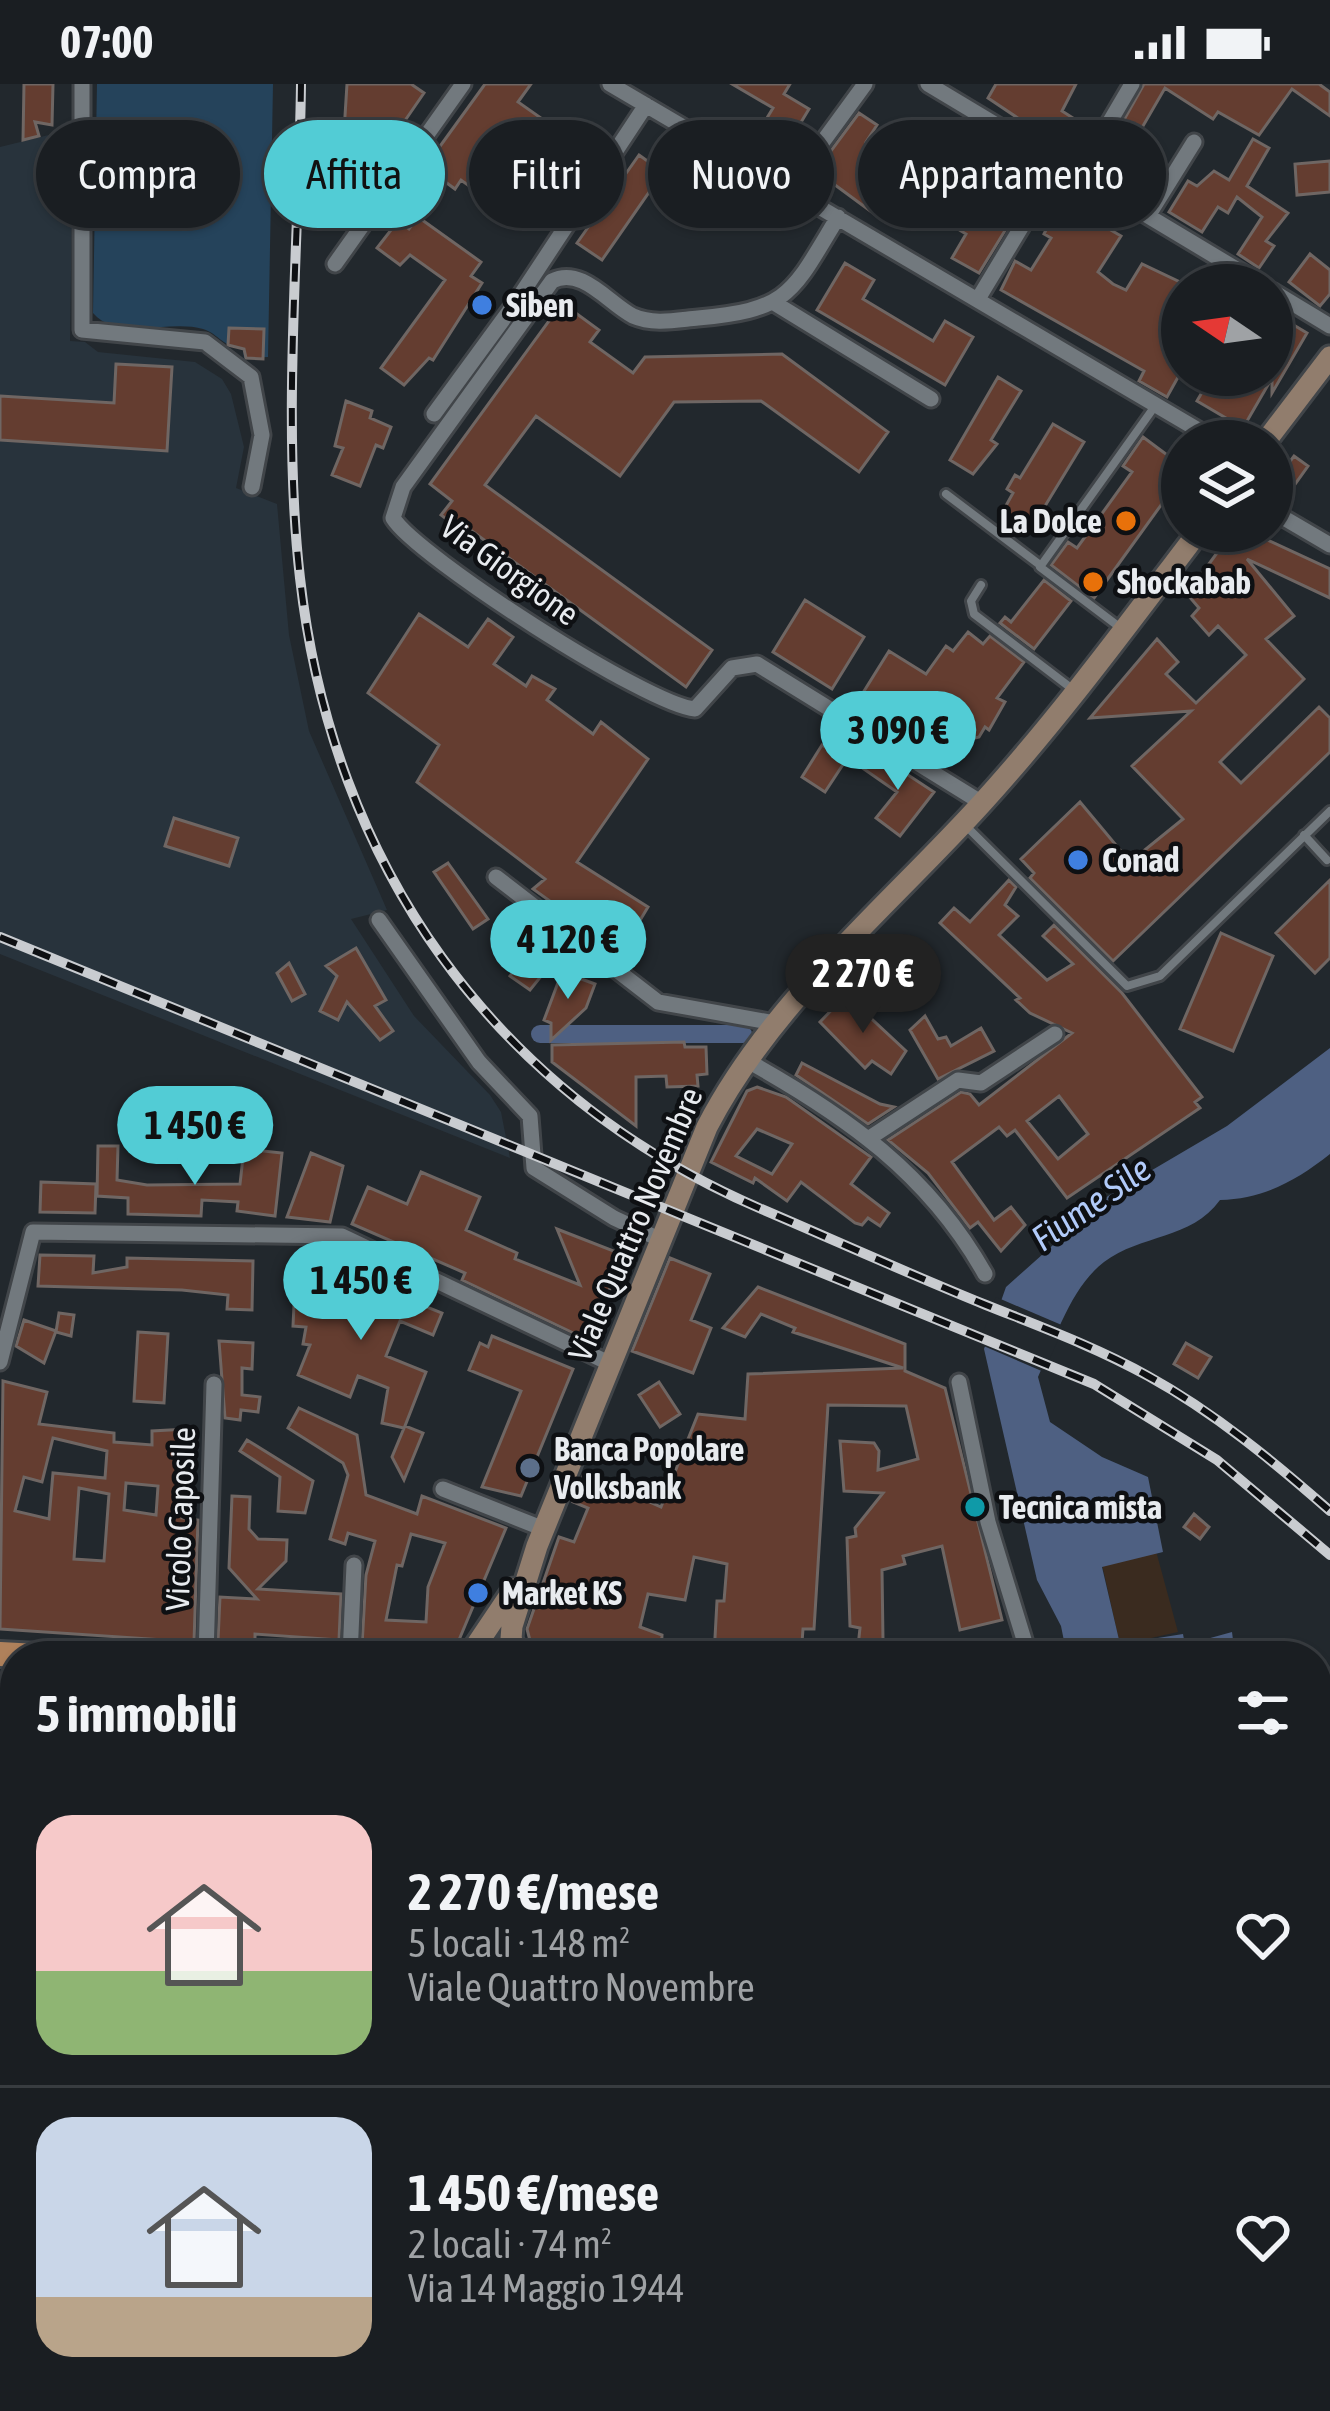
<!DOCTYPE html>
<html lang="it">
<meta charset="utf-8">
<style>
:root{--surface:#1a1e22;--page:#23272a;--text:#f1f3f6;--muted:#9fa2a5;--line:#383c40;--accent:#52ccd5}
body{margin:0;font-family:"Asap Condensed",sans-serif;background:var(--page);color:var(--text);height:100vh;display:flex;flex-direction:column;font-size:45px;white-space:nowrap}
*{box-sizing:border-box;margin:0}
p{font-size:39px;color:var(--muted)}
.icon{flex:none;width:66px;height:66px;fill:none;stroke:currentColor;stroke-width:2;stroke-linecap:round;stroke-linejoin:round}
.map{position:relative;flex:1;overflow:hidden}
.side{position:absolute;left:0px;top:1557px;width:1332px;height:771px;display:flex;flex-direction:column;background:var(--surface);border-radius:48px 48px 0 0;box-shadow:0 3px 9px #0004,0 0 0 3px var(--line)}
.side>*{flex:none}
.guide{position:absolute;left:36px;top:36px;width:1260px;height:108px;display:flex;gap:24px}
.needle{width:78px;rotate:283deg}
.fabs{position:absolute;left:1161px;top:180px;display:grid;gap:24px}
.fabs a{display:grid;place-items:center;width:132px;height:132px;border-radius:50%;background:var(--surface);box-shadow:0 3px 9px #0004,0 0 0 3px var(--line);font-size:60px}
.price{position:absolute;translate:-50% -102px;padding:0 27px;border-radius:42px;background:var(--accent);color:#111;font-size:39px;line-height:78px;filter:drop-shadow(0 3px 6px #0008)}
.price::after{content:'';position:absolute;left:50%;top:72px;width:36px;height:27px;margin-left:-18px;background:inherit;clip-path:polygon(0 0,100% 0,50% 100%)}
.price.current{background:#222;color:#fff}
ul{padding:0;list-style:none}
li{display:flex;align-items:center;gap:36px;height:300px;padding:0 36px}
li+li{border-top:3px solid var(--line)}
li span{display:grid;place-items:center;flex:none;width:336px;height:240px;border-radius:36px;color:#555}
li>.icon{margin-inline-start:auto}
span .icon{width:144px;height:144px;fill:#fffc;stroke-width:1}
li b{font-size:51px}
h2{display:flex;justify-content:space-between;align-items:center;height:144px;padding:0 36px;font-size:51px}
.chip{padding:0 42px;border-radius:54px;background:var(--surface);box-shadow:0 3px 9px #0004,0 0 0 3px var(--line);font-size:42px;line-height:108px}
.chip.current{background:var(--accent);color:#111}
.status{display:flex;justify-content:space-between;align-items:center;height:84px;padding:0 60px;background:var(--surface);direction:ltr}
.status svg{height:33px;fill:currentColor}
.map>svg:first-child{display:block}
.industrial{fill:#3a2b1f}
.built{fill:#28333c}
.green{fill:#25435b}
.water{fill:#4e6082}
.pier{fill:#22282d}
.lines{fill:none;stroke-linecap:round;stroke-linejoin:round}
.canal{stroke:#4e6082;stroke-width:18}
.building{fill:#643d30;stroke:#6f6663;stroke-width:3;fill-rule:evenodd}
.lane-casing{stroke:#414549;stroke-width:14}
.street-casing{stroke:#414549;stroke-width:21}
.secondary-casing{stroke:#414549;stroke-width:27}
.primary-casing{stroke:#414549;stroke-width:30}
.lane{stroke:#72797e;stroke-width:8}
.street{stroke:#72797e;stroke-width:15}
.secondary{stroke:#917d6d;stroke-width:21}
.primary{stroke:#af815b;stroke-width:24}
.rail-casing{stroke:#c9ccd0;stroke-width:10}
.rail{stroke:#0e1013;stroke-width:6;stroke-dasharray:18;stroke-linecap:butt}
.shop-dot{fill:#3f7fe0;stroke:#0e1013;stroke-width:4.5}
.food-dot{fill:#e8710a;stroke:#0e1013;stroke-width:4.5}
.service-dot{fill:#5c6f8a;stroke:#0e1013;stroke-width:4.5}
.culture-dot{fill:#0f9aa8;stroke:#0e1013;stroke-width:4.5}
.labels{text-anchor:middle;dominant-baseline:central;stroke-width:9;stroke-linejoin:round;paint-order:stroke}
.poi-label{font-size:33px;font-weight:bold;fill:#e8ebef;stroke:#0e1013;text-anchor:start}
.street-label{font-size:33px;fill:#e8ebef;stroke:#0e1013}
.water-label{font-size:36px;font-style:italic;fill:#b1caf9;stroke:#0e1013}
</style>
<div class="status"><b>07:00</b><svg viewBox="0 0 49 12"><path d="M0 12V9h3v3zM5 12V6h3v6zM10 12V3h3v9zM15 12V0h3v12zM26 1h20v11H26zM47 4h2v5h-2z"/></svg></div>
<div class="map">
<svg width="1330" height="2327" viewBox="0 0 1330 2327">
<rect width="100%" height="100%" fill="#22282d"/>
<path class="industrial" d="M1156 1467 1178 1548 1120 1561 1102 1480Z"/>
<path class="built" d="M73 45 70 257 85 258 98 268 195 278 222 295 231 310 244 363 236 404 277 420 289 551 309 647 387 826 351 835 414 932 490 1011 501 1028 510 1074 0 870V63Z"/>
<path class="green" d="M97 0H273L268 273 244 274 243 265C224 264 219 250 203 245 169 235 118 258 93 229Z"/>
<path class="water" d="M1330 964V1070C1296 1097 1263 1115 1220 1116 1191 1156 1141 1150 1104 1178 1070 1204 1055 1256 1038 1293L1050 1338 1102 1373 1148 1393 1163 1468 1102 1483 1120 1560 1183 1550 1185 1561 1232 1548 1235 1572H1067L1061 1542 1037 1496 984 1265 1006 1203 1108 1112 1227 1042Z
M1120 2313H1199L1196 2327H1120Z"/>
<path class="pier" d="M996 1213 1064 1242 1044 1288 979 1260Z"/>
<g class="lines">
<path class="canal" d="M540 950H743"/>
</g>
<path class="building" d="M24 0H53L52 41 35 38 39 52 23 56Z
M347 0H411L424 9 395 51 384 44 353 85 364 93 345 124 311 103V94L344 48Z
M485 0H531L518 18 568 53 532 103 541 110 520 138 461 96 455 105 425 83Z
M732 0H790L784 10 809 25 786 63 759 47 773 24Z
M996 0H1076L1062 27 1073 34V42L1061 63 988 14Z
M1144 0H1319L1330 8V32L1292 5 1259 51 1218 28 1213 35 1165 4 1125 73 1158 93 1149 108 1097 84Z
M859 29 877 41 866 58 904 84 925 50 938 58 904 108 893 102 896 97 890 106 900 113 884 137 816 87Z
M1253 55 1269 64 1247 102 1288 129 1266 157 1274 162 1259 184 1238 170 1262 133 1237 113 1228 129 1218 123 1202 148 1169 128 1188 97 1197 102 1214 87 1229 96Z
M958 70 998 95 1005 84 1033 101 979 189 952 174 966 150 925 125Z
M639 71 663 88 602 176 577 159Z
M1330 77V108L1297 111 1295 80Z
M1054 113 1121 152 1098 188 1113 200 1126 206 1142 180 1182 199V286L1167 313 1139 297 1144 287 1001 206 1015 177 1031 186 1051 154 1044 150 1049 140 1040 135Z
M418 133 481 178 471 192 482 199 433 276 429 274 404 301 381 284 445 196 410 171 400 181 377 164 398 137 409 145Z
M1310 170 1330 186V210L1320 222 1289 198Z
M845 179 874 196 863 215 933 257 945 237 973 253 945 301 817 226Z
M562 219 599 246 590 258 633 289 645 273 782 270 888 348 859 388 761 317 674 318 620 392 536 332 485 401 712 566 686 603 465 442 461 446 441 431 452 417 430 400Z
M1282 234 1307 249 1272 309V294L1243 344 1197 317 1212 291H1272V251Z
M229 244 264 245 263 275 246 274 244 265 228 261Z
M116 280 172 283 167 367 0 356V312L114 319Z
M998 293 1021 307 991 356 997 360 973 390 950 376Z
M346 317 372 327 370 334 391 343 383 364 376 361 360 402 332 391 343 364 335 362Z
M1053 340 1084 358 1031 445 1003 427 1013 409 1007 405 1015 391 1020 394Z
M1143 353 1182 382V392L1094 514 1051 481 1068 458 1077 464 1132 388 1123 382Z
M1294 372 1308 382 1293 403 1279 392Z
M1233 447H1248L1330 485V514L1247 475 1294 532 1266 555 1304 595 1220 678 1241 699 1319 623 1330 634V668L1113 877 1030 794 1034 789 1021 775 1080 718 1130 778 1183 735 1132 682 1191 627 1090 634 1157 555 1178 578 1166 590 1196 619 1246 571 1218 542 1209 551 1192 532 1199 524 1187 510Z
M1044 496 1071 517 1034 565 1000 539 1005 533 1011 538Z
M805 516 864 553 832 605 773 568Z
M419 530 468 563 488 535 513 553 494 580 526 602 532 592 555 605 547 616 593 650 601 638 648 675 577 778 648 823 621 868 533 805 545 795 417 698 439 661 368 609Z
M968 548 983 560 990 552 1024 578 997 614 1005 618 989 646 985 643 979 653 971 655 938 628 919 659 856 620 889 567 926 590 946 562 953 567Z
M822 661 846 676 825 708 802 693Z
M870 666 934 708 900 752 876 734 897 708 861 683Z
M174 734 238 754 229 782 165 762Z
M448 779 488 835 473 845 434 788Z
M1009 796 1016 803 1005 821 1018 832 999 851 1047 896 1073 880 1043 852 1054 841 1122 909 1202 1013 1195 1018 1200 1024 1067 1114 1015 1046 1007 1052 999 1043 991 1049 952 1078 994 1136 1011 1123 1025 1141 1001 1167 978 1138 970 1144 928 1089 888 1056 961 1008 970 1010 979 1021 1072 949 1030 929 1016 916 1020 914 940 839 954 824 970 838ZM1059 1012 1088 1050 1058 1075 1027 1037Z
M1330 796V874L1315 889 1276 849Z
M507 833 559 870 530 906 510 892 529 867 498 846Z
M1221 849 1273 872 1233 967 1180 945Z
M356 864 386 916 375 922 393 947 380 956 347 918 338 936 320 927 337 892 326 882Z
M289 879 305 910 292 917 277 889Z
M562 888 595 900 586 924 551 956V939L544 936Z
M846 911 906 967 891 990 872 977 865 984 820 938Z
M925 932 938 955 946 953 951 962 981 944 994 967 938 995 910 946Z
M684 958 685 963H706L707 990 697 991 698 1002 667 1003 666 992 636 993V1042L552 978V961Z
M802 979 880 1020 894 1023 868 1040 796 991Z
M757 1003 786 1013 871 1073 851 1100 889 1129 880 1142 868 1134 862 1141 855 1139 801 1098 787 1117 755 1094 753 1099 711 1078 747 1007ZM757 1045 792 1060 772 1090 736 1072Z
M98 1062H118L117 1096 147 1101 240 1100 244 1065 282 1069 275 1132 237 1127 238 1118 202 1116 201 1132 128 1130V1114L97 1112Z
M311 1069 343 1082 330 1138 287 1133Z
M421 1088 480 1113 466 1146 517 1169 515 1175 580 1201 557 1145 624 1171 588 1256 462 1196 465 1189 352 1140 368 1103 407 1120Z
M41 1098 96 1100 95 1129 40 1128Z
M40 1171 94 1172 93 1189 127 1183V1174L253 1177 252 1226 227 1225 228 1211 182 1206 38 1202Z
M670 1174 710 1190 691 1236 711 1244 693 1289 632 1267Z
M296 1179 324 1181 320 1210 332 1185 442 1229 433 1251 400 1237 386 1272 426 1288 405 1342 423 1349 404 1396 392 1373 404 1344 382 1339 388 1304 358 1292 350 1313 298 1291 310 1261 303 1260 306 1243 293 1242Z
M758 1203 905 1260V1287L945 1304 1002 1536 960 1546 942 1462 903 1472 905 1480 882 1486 883 1556H890L891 1572H857L860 1544 850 1542 847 1454 856 1452 855 1444 883 1409 844 1407 840 1357 874 1359 879 1367 878 1386 918 1375 906 1322 828 1321 814 1545H803L801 1572H714L717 1517H724L727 1480 694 1473 685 1516 648 1510 640 1543 662 1551 661 1572H534L527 1545 559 1453 574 1458 588 1424 573 1418 584 1389 661 1423 698 1330 745 1335 748 1290 903 1284 793 1248 795 1244 761 1230 745 1253 723 1244Z
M59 1229 74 1231 71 1252 56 1248Z
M24 1236 56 1247 44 1279 16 1262Z
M138 1248 168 1250 164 1319 134 1317Z
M492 1252 573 1285 521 1412 482 1403 521 1307 469 1286 480 1259 488 1263Z
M219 1257 253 1259 252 1285 242 1284V1311L260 1313 258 1328 241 1326 240 1336 225 1334Z
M1186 1259 1211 1273 1198 1294 1174 1280Z
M3 1297 47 1308 39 1340 114 1349V1358L152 1361V1347L187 1345 182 1434 198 1436 194 1558 0 1545ZM53 1354 107 1367 105 1394 53 1389 49 1435 15 1427 24 1393 42 1398ZM126 1399 158 1402 156 1431 124 1426ZM79 1404 109 1410 104 1477 74 1475Z
M659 1298 680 1330 660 1343 639 1311Z
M299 1324 357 1351 366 1411 417 1430 422 1412 506 1444 456 1563 362 1562 366 1491 375 1457 348 1449 345 1460 330 1455 348 1391 343 1379 288 1344ZM411 1450 445 1459 428 1503 426 1538 386 1536 397 1481 402 1482Z
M247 1356 313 1397 305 1429 278 1427 280 1393 240 1367Z
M232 1412 250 1413 249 1445 258 1455 287 1456 286 1477 258 1505 341 1510 339 1556 255 1550V1559L218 1557 220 1513 257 1515 229 1484Z
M1194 1430 1209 1443 1200 1455 1184 1443Z
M0 1720 15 1721V1743L0 1742Z
M-3 1788a10 10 0 1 1 20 0a10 10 0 1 1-20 0Z
M0 1914 15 1941V1951L0 1957Z
M15 1976V2007L0 2015V1982Z
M0 2022 15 2047V2095L0 2103Z
M15 2165V2206L0 2215V2174Z
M15 2313H59L67 2327H21Z
M219 2313H283L260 2327H196Z
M330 2313H411L407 2327H342Z
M435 2313H519L513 2327H431Z
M620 2313H743L731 2327H634Z
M789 2313H844L854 2327H805Z"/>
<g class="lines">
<defs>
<path id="lane" d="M946 410 1040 481
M981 501 971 517 974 530 1075 607
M1122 545 1040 483 1155 322
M964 740 1127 902 1160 892 1330 727
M1304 751 1327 776"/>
<path id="street" d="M82 0V246L205 258 251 293 262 351 252 403
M610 0 1217 357
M928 0 1263 201
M1079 90 1132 0
M789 104 865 0
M1148 132 1194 58
M838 133C792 209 790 226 698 234 676 236 654 241 633 232 608 219 582 182 552 197L403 403 393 434C416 472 649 622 695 625L732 584 757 580 982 719
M335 180 463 0
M1272 207 1330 242
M978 215 1060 79
M776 220 931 315
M434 330 516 218 646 21
M1272 427 1330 461
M496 793 658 918 775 939
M379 836 479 978 530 1032 534 1084 614 1134 661 1156
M746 976C845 1031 929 1090 985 1190
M871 1053 958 996 981 999 1055 950
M0 1278 33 1148 342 1152 611 1280
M959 1298 988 1438 1029 1572
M443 1405 544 1445
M206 1572 214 1300
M350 1572 354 1481
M11 1809 7 1880 15 1916
M0 1970 15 1963
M0 2125 12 2152
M0 2297 15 2290
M147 2313 157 2327
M591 2313 622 2327
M856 2313 873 2327
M935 2313 940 2327
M419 2327 423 2313
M552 2327 557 2313
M874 2327 892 2313"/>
<path id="secondary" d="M1266 357 1330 273
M469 1572 514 1505
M519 1572 511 1555 512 1542 537 1462 707 1043C772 917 889 822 983 718 1061 632 1129 539 1199 447"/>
<path id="primary" d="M0 1570 37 1572
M1066 2327 1067 2313"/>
</defs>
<use href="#lane" class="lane-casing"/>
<use href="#street" class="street-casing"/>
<use href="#secondary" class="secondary-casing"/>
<use href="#primary" class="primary-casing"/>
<use href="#lane" class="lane"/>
<use href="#street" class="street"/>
<use href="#secondary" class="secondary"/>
<use href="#primary" class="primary"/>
<defs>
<path id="rail" d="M301 0C299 157 282 339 300 494 332 780 493 1009 759 1124 834 1156 909 1190 986 1221 1041 1243 1096 1263 1148 1292 1215 1329 1273 1377 1330 1427
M0 853 1094 1300 1217 1376 1330 1471"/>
</defs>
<use href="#rail" class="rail-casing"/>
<use href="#rail" class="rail"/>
</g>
<g class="shop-dot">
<circle cx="482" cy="221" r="12"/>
<circle cx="1078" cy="776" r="12"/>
<circle cx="478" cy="1509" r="12"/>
</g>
<g class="food-dot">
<circle cx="1126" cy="437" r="12"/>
<circle cx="1093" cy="498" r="12"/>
</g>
<circle class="service-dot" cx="530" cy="1384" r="12"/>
<circle class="culture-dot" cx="975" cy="1423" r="12"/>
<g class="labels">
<g class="poi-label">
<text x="506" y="221">Siben</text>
<text x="1102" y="437" text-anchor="end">La Dolce</text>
<text x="1117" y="498">Shockabab</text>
<text x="1102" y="776">Conad</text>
<text x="554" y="1365">Banca Popolare<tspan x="554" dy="38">Volksbank</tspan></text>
<text x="999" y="1423">Tecnica mista</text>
<text x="502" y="1509">Market KS</text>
</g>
<g class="street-label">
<text transform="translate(510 486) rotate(36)">Via Giorgione</text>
<text transform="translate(635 1140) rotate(-67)">Viale Quattro Novembre</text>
<text transform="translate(180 1435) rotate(-88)">Vicolo Caposile</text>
</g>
<g class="water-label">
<text transform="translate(1091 1119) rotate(-35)">Fiume Sile</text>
</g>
</g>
</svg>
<div class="fabs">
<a><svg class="needle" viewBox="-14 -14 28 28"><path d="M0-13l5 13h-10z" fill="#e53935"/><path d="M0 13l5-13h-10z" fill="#9fa2a5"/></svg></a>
<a><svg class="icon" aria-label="layers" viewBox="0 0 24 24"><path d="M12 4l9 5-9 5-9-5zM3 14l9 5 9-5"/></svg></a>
</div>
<b class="price" style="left:898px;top:709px">3 090 €</b>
<b class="price" style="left:568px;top:918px">4 120 €</b>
<b class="price current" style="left:863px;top:952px">2 270 €</b>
<b class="price" style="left:195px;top:1104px">1 450 €</b>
<b class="price" style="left:361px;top:1259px">1 450 €</b>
<div class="guide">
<a class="chip">Compra</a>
<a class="chip current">Affitta</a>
<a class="chip">Filtri</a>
<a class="chip">Nuovo</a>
<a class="chip">Appartamento</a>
</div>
<section class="side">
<h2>5 immobili<svg class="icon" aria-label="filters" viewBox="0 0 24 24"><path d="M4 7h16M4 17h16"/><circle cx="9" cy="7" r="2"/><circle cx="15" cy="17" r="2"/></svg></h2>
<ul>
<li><span style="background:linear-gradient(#f6c9c9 65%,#8fb573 0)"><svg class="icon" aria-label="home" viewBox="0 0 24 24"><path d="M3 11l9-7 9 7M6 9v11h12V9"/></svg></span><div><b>2 270 €/mese</b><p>5 locali · 148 m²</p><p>Viale Quattro Novembre</p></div><svg class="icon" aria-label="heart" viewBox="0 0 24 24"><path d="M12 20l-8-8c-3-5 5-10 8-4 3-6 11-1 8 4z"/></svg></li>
<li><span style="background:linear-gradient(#c9d6e8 75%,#b9a48a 0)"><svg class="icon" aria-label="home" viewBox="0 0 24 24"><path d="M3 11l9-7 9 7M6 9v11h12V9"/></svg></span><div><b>1 450 €/mese</b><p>2 locali · 74 m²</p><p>Via 14 Maggio 1944</p></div><svg class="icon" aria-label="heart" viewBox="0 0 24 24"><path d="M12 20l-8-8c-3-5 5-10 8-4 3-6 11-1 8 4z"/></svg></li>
</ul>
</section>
</div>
